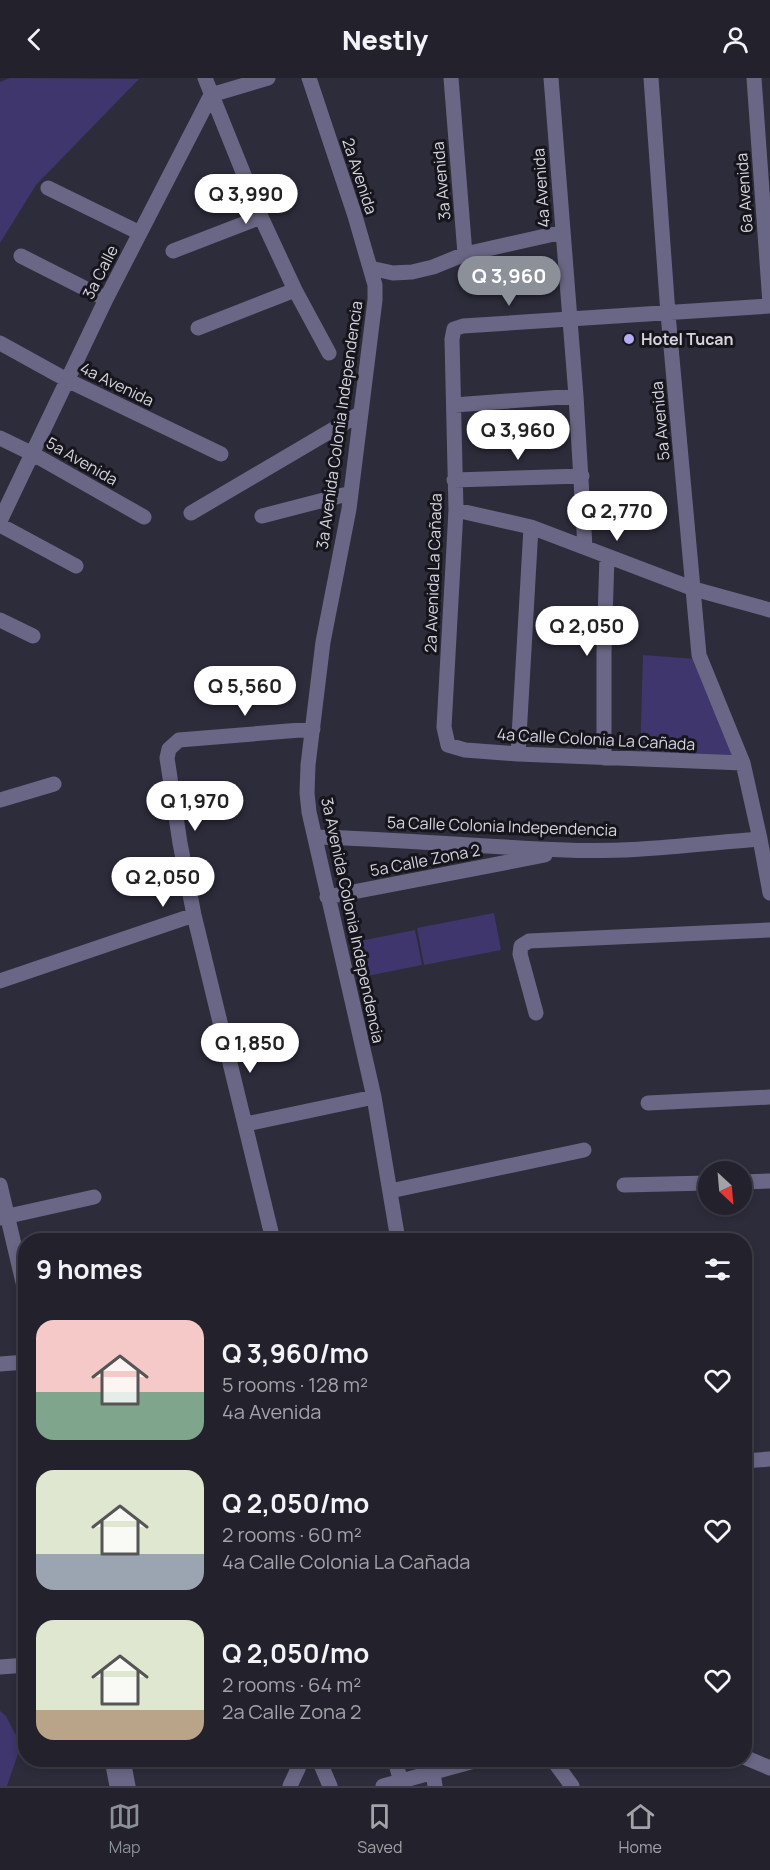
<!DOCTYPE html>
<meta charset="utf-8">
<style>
:root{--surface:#22212c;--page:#2a2934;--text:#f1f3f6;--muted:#a2a3a9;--line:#3f3e48;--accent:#8c9099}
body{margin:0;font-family:Manrope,sans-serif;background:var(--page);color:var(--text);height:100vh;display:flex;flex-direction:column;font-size:22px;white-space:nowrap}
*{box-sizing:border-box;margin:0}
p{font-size:20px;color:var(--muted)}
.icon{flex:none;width:33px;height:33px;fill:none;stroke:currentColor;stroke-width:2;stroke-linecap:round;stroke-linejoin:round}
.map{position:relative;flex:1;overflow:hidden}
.panel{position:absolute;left:18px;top:1155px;width:734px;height:534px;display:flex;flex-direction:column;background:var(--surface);border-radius:24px;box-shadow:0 3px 9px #0003,0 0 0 2px var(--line)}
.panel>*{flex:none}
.needle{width:39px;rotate:154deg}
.controls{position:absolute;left:698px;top:1083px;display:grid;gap:12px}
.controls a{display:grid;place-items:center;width:54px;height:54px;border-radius:50%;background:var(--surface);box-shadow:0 3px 9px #0003,0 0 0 2px var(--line);font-size:30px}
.price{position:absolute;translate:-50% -51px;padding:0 14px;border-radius:21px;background:#fff;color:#222;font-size:20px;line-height:39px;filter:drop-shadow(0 2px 3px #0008)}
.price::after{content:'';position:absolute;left:50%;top:36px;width:18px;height:14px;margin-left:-9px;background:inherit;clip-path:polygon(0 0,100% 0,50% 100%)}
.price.current{background:var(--accent);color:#fff}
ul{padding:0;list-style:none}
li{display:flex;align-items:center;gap:18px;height:150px;padding:0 18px}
li span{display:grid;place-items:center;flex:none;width:168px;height:120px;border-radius:18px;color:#555}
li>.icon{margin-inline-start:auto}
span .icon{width:72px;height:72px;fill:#fffc;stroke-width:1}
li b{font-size:26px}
h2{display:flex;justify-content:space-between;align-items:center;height:72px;padding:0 18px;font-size:26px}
header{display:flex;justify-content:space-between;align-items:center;height:78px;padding:0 18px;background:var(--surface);font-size:27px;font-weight:800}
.menu{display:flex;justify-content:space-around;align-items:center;height:84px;border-top:2px solid var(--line);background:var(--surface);font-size:16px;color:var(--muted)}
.menu a{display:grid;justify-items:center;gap:3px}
.menu .current{color:var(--accent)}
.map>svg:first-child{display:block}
.green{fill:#3e366c}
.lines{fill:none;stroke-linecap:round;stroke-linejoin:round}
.minor{stroke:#6a6786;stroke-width:15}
.poi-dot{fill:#b4acf9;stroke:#16151c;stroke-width:2}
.labels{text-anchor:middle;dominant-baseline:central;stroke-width:6;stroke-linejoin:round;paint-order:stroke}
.street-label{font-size:16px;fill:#d5d4de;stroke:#16151c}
.poi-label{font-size:16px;font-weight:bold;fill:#d5d4de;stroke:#16151c;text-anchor:start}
</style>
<header><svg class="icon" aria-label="back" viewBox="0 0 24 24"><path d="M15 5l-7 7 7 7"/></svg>Nestly<svg class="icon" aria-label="person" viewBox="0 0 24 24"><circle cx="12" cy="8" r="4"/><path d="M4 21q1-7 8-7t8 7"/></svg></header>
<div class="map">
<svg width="770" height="1708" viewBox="0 0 770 1708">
<rect width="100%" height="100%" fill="#2d2c3b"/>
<path class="green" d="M10 0 139 1 36 107 0 165V4Z
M643 577 696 581 740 683 640 679Z
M494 835 501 872 424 887 417 850Z
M415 852 422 887 362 899 355 864Z
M0 1633 6 1638 21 1667 7 1708H0Z"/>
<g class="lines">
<path class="minor" d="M205 0 261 139 295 212 329 275
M309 0 355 138 375 207V222L349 431 323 564 308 687 307 715 309 734 374 1019 398 1162
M451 0 465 176
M551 0 576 318 585 469
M651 0 668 236 699 577 743 685 760 761 770 815
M754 0 770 226
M48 110 140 155
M173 173 261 139
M21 178 106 221
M370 190 393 195 412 194 433 189 465 176 563 154
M198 250 295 212
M0 265 67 302 221 376
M454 327 576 318
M0 360 33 376 144 439
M454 402 582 398
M456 432 531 449 694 511 770 532
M191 435 361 335
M262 438 351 415
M0 443 106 221 211 17 268 0
M0 447 76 488
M0 542 33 558
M518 676 531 449
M604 680V574L607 478
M743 685 518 676 465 672 448 667 444 649 456 432 452 261 454 251 463 248 770 228
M0 722 54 706
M315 759C398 761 481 769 565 772 630 775 695 766 760 761
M327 819 545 777
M0 903 194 837
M536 935 520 876 521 868 529 863 770 852
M648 1025 770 1019
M246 1046 374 1019
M741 1104 770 1103
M0 1107 26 1217
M624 1107 708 1105
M390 1113 584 1072
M0 1140 94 1119
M273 1162 194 837 180 765 167 680 169 671 179 662 313 651
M0 1286 26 1284
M744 1383 770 1381
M0 1589 26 1587
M744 1679 770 1690
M112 1682 117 1708
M123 1682 128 1708
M319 1682 330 1708
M395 1682 402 1708
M428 1682 433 1694 435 1708
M553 1682 572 1708
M290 1708 302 1682
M383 1708 478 1682"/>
</g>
<circle class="poi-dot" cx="629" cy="261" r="6"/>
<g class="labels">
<g class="street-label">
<text transform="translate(360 98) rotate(72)">2a Avenida</text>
<text transform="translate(441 103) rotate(-95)">3a Avenida</text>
<text transform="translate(541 110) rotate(-94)">4a Avenida</text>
<text transform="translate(744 115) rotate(-94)">6a Avenida</text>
<text transform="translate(100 194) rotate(-63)">3a Calle</text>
<text transform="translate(117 306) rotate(26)">4a Avenida</text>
<text transform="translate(660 343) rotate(-95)">5a Avenida</text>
<text transform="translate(339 347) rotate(-82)">3a Avenida Colonia Independencia</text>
<text transform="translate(82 383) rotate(30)">5a Avenida</text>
<text transform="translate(433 495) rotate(-88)">2a Avenida La Cañada</text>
<text transform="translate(596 661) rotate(3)">4a Calle Colonia La Cañada</text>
<text transform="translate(502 748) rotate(2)">5a Calle Colonia Independencia</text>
<text transform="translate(425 782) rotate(-11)">5a Calle Zona 2</text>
<text transform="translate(353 842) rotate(78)">3a Avenida Colonia Independencia</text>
</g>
<g class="poi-label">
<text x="641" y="261">Hotel Tucan</text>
</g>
</g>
</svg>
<div class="controls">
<a><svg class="needle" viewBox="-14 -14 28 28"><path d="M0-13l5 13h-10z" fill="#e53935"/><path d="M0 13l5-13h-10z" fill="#a2a3a9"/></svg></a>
</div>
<b class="price" style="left:246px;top:147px">Q 3,990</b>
<b class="price current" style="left:509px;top:229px">Q 3,960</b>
<b class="price" style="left:518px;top:383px">Q 3,960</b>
<b class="price" style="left:617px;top:464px">Q 2,770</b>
<b class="price" style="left:587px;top:579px">Q 2,050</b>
<b class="price" style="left:245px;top:639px">Q 5,560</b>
<b class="price" style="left:195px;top:754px">Q 1,970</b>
<b class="price" style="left:163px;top:830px">Q 2,050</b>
<b class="price" style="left:250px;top:996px">Q 1,850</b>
<section class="panel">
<h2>9 homes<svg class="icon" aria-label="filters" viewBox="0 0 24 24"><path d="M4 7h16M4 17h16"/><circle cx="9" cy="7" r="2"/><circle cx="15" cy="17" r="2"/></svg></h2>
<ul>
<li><span style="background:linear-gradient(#f6c9c9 60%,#7fa58c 0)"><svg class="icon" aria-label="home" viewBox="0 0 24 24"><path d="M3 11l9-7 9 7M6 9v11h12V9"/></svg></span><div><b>Q 3,960/mo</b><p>5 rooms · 128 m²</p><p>4a Avenida</p></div><svg class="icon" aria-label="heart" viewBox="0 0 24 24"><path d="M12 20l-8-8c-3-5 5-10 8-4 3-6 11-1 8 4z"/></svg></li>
<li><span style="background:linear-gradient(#dfe7d0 70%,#9aa5b1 0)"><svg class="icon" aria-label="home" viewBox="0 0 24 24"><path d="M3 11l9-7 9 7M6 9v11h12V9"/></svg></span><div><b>Q 2,050/mo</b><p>2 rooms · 60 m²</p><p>4a Calle Colonia La Cañada</p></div><svg class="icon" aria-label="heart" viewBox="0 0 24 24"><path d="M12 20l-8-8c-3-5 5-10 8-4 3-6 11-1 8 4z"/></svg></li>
<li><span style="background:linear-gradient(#dfe7d0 75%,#b9a48a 0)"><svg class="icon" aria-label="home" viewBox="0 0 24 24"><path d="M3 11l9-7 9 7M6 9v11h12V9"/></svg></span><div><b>Q 2,050/mo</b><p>2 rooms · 64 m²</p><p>2a Calle Zona 2</p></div><svg class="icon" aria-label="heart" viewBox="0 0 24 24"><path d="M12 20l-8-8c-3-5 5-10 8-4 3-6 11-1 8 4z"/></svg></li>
</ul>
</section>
</div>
<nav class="menu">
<a class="current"><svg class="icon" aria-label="map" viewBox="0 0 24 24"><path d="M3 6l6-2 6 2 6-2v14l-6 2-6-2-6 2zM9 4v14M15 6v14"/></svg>Map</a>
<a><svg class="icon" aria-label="saved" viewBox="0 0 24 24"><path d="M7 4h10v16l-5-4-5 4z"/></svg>Saved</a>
<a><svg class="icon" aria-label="home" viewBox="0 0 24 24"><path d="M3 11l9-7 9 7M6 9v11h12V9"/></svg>Home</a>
</nav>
